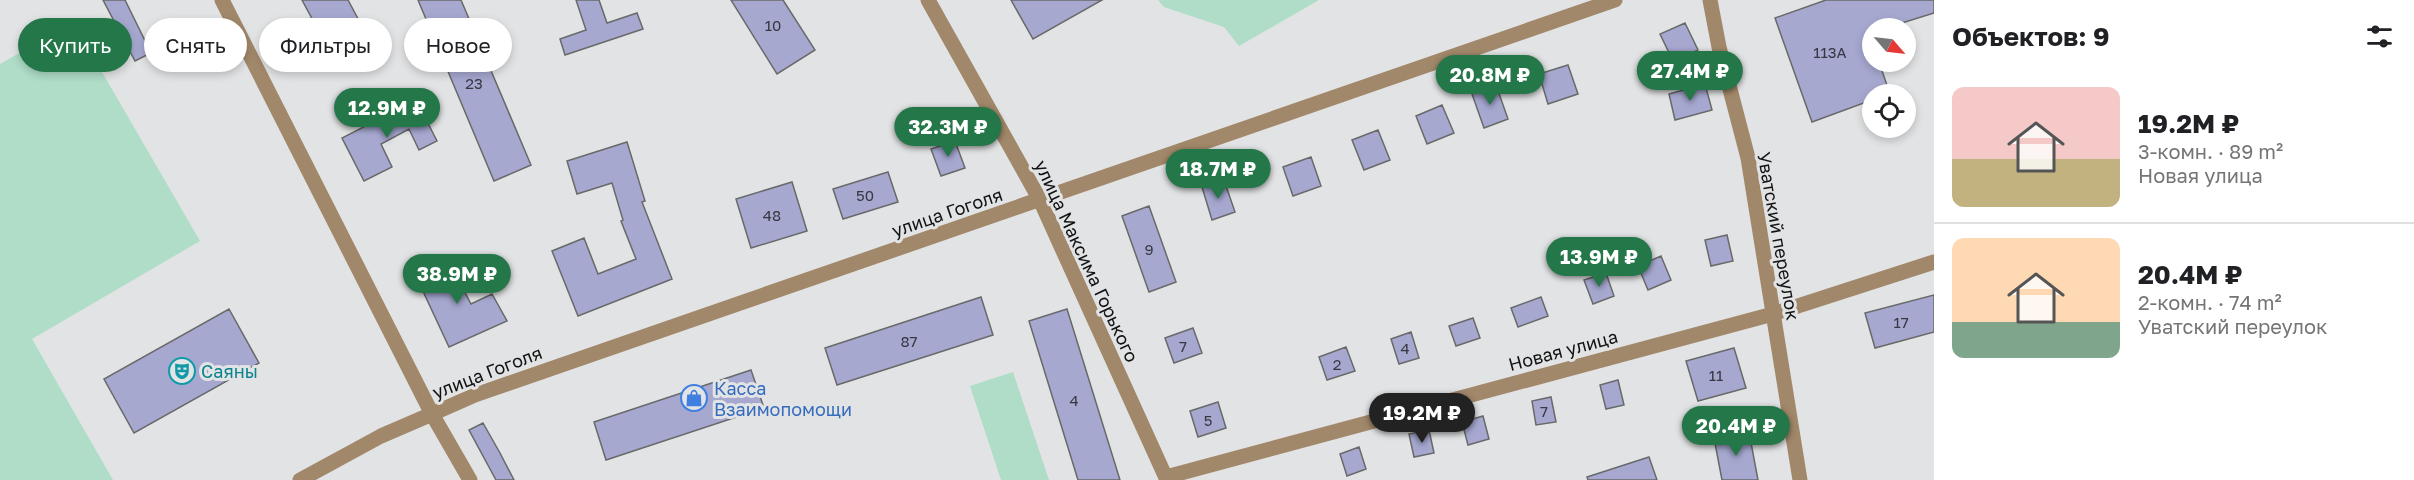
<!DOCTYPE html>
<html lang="ru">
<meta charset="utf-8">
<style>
:root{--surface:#fff;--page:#f2f2f2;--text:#202124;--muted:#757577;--line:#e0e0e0;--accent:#247749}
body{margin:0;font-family:"Golos Text",sans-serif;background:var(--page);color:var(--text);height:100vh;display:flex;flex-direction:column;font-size:22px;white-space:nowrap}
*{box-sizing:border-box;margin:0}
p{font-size:20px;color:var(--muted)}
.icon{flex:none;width:33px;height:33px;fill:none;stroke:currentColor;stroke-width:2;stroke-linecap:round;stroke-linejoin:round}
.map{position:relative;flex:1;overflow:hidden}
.sheet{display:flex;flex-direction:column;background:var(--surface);width:480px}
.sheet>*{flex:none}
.banner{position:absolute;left:18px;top:18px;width:570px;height:54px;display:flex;gap:12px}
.needle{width:39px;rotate:118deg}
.controls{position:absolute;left:1862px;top:18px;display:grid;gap:12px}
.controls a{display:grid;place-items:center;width:54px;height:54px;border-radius:50%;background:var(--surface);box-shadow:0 3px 9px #0003;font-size:30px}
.price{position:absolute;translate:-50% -51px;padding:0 14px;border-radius:21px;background:var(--accent);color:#fff;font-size:20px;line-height:39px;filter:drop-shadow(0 2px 3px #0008)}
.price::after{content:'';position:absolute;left:50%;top:36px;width:18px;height:14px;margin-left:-9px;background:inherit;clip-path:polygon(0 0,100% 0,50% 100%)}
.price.on{background:#222;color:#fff}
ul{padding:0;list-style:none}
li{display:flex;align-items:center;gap:18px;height:150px;padding:0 18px}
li+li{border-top:2px solid var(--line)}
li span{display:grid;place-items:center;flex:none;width:168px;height:120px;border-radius:12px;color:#555}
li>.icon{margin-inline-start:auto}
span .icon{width:72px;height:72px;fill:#fffc;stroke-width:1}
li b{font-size:26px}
h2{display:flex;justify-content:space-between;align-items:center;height:72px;padding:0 18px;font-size:26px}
.pill{padding:0 21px;border-radius:27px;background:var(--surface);box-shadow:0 3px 9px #0003;font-size:21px;line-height:54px}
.pill.on{background:var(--accent);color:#fff}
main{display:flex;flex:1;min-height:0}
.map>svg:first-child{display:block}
.green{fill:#afddc7}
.building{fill:#a6a8d0;stroke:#69696a;stroke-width:1.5}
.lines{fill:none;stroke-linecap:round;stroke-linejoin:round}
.minor{stroke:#a2886a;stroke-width:15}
.tertiary{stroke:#a2886a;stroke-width:15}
.labels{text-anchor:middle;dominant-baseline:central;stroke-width:6;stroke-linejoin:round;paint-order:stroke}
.number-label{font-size:15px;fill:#373842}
.street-label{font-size:18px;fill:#121212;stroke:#e2e3e4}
.culture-label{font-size:18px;fill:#0d838f;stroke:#e2e3e4;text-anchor:start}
.shop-label{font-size:18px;fill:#366cbe;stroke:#e2e3e4;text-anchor:start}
</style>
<main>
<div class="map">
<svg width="1934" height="480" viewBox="0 0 1934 480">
<rect width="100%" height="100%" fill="#e2e3e4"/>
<path class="green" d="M1158 0H1319L1239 46 1224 27 1164 7Z
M73 22 200 241 32 339 113 480H0V64Z
M1013 372 1049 480H1001L970 386Z"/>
<path class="building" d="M103 0H125L151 53 135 61Z
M302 0H348L373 47 338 67Z
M418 0H461L531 165 494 181Z
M576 0H599L607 23 637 13 643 29 565 55 560 39 586 30Z
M731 0H783L815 50 777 74Z
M1011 0H1102L1033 39Z
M1826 0H1934V13L1886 28H1872V62H1879L1890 94H1872V100L1812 122 1775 18Z
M1685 23 1698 50 1673 61 1660 34Z
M1568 65 1578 94 1548 104 1539 74Z
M1705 84 1712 110 1675 120 1669 94Z
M1496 85 1508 119 1484 128 1472 94Z
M416 100 437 141 419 150 409 129 381 144 392 167 364 181 342 138Z
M1442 105 1454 133 1427 144 1416 116Z
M1378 130 1390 160 1364 170 1352 140Z
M955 141 965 168 941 176 931 149Z
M627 142 645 201 642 202 672 279 578 316 552 251 584 238 598 274 636 259 621 221 623 220 612 183 577 194 567 161Z
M1311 157 1321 186 1293 196 1283 167Z
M888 172 898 202 843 219 833 189Z
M1224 180 1235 212 1212 220 1202 187Z
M792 182 807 231 751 248 736 199Z
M1149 206 1176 282 1149 292 1122 216Z
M1727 235 1733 261 1711 266 1705 240Z
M1661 256 1671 280 1648 290 1638 266Z
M447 258 471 304 492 294 507 321 449 347 415 274Z
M1606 273 1614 296 1593 304 1584 280Z
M1934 295V332L1875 348 1865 313Z
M981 297 993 335 837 385 825 348Z
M1541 297 1548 316 1518 327 1511 308Z
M229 309 259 363 134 433 104 379Z
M1067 309 1120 480H1078L1029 321Z
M1473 318 1480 338 1456 346 1449 326Z
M1193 328 1202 353 1174 363 1165 338Z
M1411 332 1419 358 1399 364 1391 339Z
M1346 347 1355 371 1327 380 1319 357Z
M1734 348 1746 388 1698 401 1686 361Z
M751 370 764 408 606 460 594 422Z
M1618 380 1624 405 1606 409 1600 385Z
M1551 397 1556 422 1536 425 1532 401Z
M1218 402 1226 428 1198 437 1190 411Z
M1483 416 1489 439 1468 445 1462 422Z
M483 423 500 453 514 480H496L469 430Z
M1429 430 1434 453 1414 457 1409 434Z
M1749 432 1758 480H1722L1714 438Z
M1359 447 1366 469 1347 476 1340 454Z
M1649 457 1657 480H1588L1587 477Z"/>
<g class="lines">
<path class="minor" d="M928 0 1040 200 1167 480
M1710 0 1719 47 1748 158 1800 480
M432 414 475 395 1615 0
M1166 477 1773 314 1934 262"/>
<path class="tertiary" d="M222 0 432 414 470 480
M300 480 381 436 432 414"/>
</g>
<defs>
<symbol id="theatre-ring" viewBox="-11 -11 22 22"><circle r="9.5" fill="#e2e3e4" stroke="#0f9aa8" stroke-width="1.5"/><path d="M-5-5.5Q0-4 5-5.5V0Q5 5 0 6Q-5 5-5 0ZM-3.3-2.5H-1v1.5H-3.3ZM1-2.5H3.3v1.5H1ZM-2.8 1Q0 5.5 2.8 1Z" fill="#0f9aa8"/></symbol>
<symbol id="shop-ring" viewBox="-11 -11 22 22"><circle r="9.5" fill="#e2e3e4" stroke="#3f7fe0" stroke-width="1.5"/><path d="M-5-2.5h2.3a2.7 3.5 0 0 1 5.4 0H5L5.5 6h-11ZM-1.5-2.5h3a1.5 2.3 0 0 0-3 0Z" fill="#3f7fe0"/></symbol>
</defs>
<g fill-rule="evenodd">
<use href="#theatre-ring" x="167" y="356" width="30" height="30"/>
<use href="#shop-ring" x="679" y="383" width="30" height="30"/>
</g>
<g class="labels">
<g class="number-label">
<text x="773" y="25">10</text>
<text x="1830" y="52">113А</text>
<text x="474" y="83">23</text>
<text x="865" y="195">50</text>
<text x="772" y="215">48</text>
<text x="1149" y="249">9</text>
<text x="1901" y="322">17</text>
<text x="909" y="341">87</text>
<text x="1183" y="346">7</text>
<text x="1405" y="348">4</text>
<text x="1337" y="364">2</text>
<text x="1716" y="375">11</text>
<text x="1074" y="400">4</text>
<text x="1544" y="411">7</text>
<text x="1208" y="420">5</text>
</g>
<g class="street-label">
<text transform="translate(947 212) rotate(-19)">улица Гоголя</text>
<text transform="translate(1779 236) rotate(80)">Уватский переулок</text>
<text transform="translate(1087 261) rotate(65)">улица Максима Горького</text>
<text transform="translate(1563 350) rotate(-15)">Новая улица</text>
<text transform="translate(487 372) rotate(-21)">улица Гоголя</text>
</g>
<g class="culture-label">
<text x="201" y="371">Саяны</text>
</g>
<g class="shop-label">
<text x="714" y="388">Касса<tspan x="714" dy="21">Взаимопомощи</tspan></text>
</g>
</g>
</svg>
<div class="controls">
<a><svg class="needle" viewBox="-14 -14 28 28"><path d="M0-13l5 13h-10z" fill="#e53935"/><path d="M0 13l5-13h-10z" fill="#757577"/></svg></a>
<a><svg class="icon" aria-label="locate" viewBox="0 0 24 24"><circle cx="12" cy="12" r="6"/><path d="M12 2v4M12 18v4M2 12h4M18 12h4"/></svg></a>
</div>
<b class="price" style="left:1690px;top:102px">27.4M ₽</b>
<b class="price" style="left:1490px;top:106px">20.8M ₽</b>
<b class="price" style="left:387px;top:139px">12.9M ₽</b>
<b class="price" style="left:948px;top:158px">32.3M ₽</b>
<b class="price" style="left:1218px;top:200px">18.7M ₽</b>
<b class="price" style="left:1599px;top:288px">13.9M ₽</b>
<b class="price" style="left:457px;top:305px">38.9M ₽</b>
<b class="price on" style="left:1422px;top:444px">19.2M ₽</b>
<b class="price" style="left:1736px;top:457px">20.4M ₽</b>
<div class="banner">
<a class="pill on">Купить</a>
<a class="pill">Снять</a>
<a class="pill">Фильтры</a>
<a class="pill">Новое</a>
</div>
</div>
<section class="sheet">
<h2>Объектов: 9<svg class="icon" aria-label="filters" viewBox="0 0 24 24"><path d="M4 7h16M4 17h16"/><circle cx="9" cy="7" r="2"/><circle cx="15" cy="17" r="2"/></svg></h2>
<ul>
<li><span style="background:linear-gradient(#f6c9c9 60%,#c2b280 0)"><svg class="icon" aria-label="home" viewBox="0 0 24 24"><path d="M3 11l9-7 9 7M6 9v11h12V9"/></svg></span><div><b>19.2M ₽</b><p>3-комн. · 89 m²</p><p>Новая улица</p></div></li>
<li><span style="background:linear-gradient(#ffd9b3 70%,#7fa58c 0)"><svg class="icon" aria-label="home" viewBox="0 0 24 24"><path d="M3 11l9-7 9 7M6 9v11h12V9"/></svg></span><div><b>20.4M ₽</b><p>2-комн. · 74 m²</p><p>Уватский переулок</p></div></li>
</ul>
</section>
</main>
